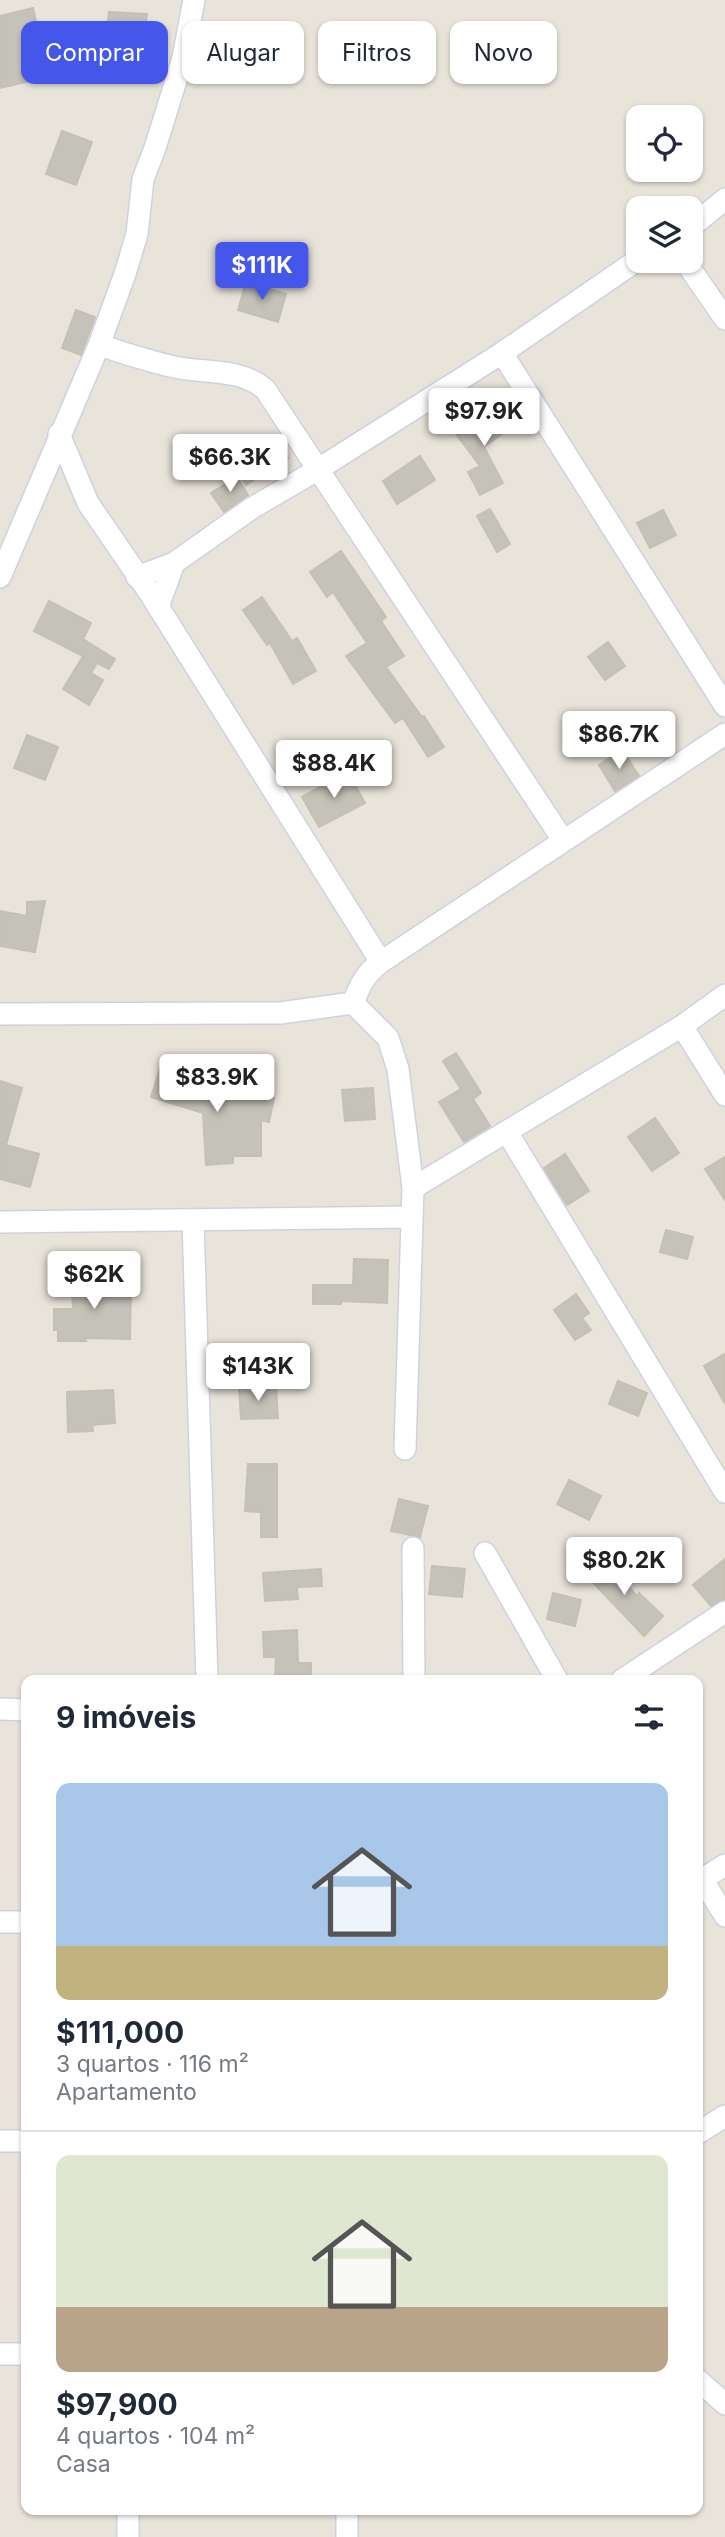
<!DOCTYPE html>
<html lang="pt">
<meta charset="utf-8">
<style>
:root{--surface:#fff;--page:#f2f2f3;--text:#1f2937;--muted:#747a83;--line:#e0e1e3;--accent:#4556eb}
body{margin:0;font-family:Inter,sans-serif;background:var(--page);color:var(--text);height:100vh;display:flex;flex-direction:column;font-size:26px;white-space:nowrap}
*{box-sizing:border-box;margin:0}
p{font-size:23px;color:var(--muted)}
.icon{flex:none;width:38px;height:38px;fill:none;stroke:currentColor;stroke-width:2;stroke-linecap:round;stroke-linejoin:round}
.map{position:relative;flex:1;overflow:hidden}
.sheet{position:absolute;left:21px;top:1675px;width:682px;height:840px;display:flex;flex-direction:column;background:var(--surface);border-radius:14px;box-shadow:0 2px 5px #0004}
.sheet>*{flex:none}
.top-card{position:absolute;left:21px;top:21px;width:684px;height:63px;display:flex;gap:14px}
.controls{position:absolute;left:626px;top:105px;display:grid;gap:14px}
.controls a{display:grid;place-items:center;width:77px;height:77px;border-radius:14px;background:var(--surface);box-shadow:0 2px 5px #0004;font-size:35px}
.price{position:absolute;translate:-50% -60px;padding:0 16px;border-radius:7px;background:#fff;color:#222;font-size:23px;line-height:46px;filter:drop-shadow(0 2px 4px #0008)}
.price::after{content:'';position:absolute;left:50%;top:42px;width:21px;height:16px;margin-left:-10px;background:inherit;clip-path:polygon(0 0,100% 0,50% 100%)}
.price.current{background:var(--accent);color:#fff}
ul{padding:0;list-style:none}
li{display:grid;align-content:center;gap:14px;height:371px;padding:0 35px}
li+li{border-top:2px solid var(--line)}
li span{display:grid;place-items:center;height:217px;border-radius:14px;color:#555}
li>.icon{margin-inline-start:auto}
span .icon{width:126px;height:126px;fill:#fffc;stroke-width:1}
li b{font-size:30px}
h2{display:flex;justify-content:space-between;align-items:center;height:84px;padding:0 35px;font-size:30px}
.chip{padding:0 24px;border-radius:14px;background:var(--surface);box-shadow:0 2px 5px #0004;font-size:24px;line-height:63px}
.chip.current{background:var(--accent);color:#fff}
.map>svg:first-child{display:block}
.building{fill:#c5c2b9;stroke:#c4c0b4;stroke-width:2}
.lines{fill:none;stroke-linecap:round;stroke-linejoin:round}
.minor-casing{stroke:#d0d1e0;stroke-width:24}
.minor{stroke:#fff;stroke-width:21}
</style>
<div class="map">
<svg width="725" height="2537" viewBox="0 0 725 2537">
<rect width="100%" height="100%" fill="#e9e4da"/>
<path class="building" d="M33 8 42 48 32 50 39 79 0 88V16Z
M109 12 147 14 145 31 107 28Z
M62 131 92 142 76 185 46 174Z
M246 282 286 294 278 322 238 310Z
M76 310 95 317 81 355 62 348Z
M493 406 510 428 484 447 503 483 480 495 468 472 480 466 456 434Z
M280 445 288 458 246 485 238 472Z
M420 456 435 480 397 504 383 481Z
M237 477 248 495 224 512 211 493Z
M490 509 510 544 497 552 477 516Z
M663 510 676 535 650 548 637 523Z
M341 551 386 617 381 621 404 656 386 667 422 717 424 716 444 747 428 757 403 718 395 723 346 656 367 643 333 592 327 597 310 572Z
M262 597 292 641 297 638 316 671 293 684 270 643 267 645 243 610Z
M49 601 91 623 83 639 115 659 109 669 97 663 91 673 103 680 89 705 63 689 83 656 34 631Z
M608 642 625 666 605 680 588 657Z
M27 735 58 747 45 780 14 768Z
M622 750 639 776 615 791 599 765Z
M348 772 365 803 319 827 302 797Z
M45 901 35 952 0 946V911L27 916V902Z
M456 1053 481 1093 473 1099 490 1126 464 1142 439 1102 461 1089 443 1061Z
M163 1059 191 1069 187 1082 240 1098 242 1092 274 1098 269 1122 261 1120V1156H233V1163L206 1165 203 1113 151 1097Z
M0 1081 22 1088 6 1145 39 1154 30 1187 0 1179Z
M373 1088 375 1119 345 1121 342 1090Z
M655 1118 679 1153 652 1171 628 1137Z
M565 1154 589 1191 567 1205 544 1168Z
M725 1157V1200L705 1169Z
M666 1230 693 1237 687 1259 660 1252Z
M354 1259 388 1260 387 1303 341 1301V1304H313V1285H353Z
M92 1268 93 1286H131L130 1339 85 1338 86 1341H58V1330H54V1309H73L71 1269Z
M576 1294 589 1313 582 1318 591 1330 575 1340 554 1310Z
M725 1354V1404L704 1366Z
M618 1381 647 1393 638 1416 609 1404Z
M276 1387 278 1418 241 1419 239 1388Z
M113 1390 115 1423 92 1425 93 1431 68 1432 67 1392Z
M248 1464H277V1537H261V1512L245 1511Z
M569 1480 601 1496 589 1520 557 1504Z
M399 1499 428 1506 420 1537 391 1531Z
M601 1557 637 1596 639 1593 663 1616 644 1636 584 1573Z
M725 1559V1599L711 1606 693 1585Z
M432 1566 465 1569 462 1597 429 1594Z
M321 1569 322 1586 297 1587 298 1599 265 1601 263 1573Z
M553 1593 581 1600 575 1626 547 1619Z
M297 1630 298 1663H311V1680H275L276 1657H264L263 1632Z"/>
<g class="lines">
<defs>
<path id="minor" d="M691 227 725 199
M685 261 725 319
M99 345C125 353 153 363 180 368 209 373 241 369 265 389L563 840
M502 353 725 706
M59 434 88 503 149 592 381 962C365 974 360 985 353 1003
M0 577 99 345 125 274 137 234 143 179 155 148 183 58 194 0
M137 577 174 563 252 508 317 470 502 353 639 259
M158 607 174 563
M381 962 725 734
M353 1003 388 1038 398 1069 413 1188 405 1449
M0 1014 280 1013 353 1003
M682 1026 725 1095
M507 1132 725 1492
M413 1188 682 1026 725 995
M193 1220 207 1680
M0 1222 412 1217
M413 1548 414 1680
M485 1553 557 1680
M622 1680 725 1612
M0 1709 26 1710
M702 1879 725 1916
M698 1882 725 1865
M0 1922H26
M698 2133 725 2116
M0 2141H26
M0 2354H26
M698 2380 725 2404
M128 2510V2537
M347 2510V2537"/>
</defs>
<use href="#minor" class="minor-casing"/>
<use href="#minor" class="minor"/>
</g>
</svg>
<div class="controls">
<a><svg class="icon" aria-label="locate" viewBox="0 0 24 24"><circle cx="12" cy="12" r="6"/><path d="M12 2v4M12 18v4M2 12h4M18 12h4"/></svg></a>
<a><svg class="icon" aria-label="layers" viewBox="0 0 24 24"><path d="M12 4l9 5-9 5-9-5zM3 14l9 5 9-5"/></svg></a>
</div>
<b class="price current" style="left:262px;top:302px">$111K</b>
<b class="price" style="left:484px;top:448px">$97.9K</b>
<b class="price" style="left:230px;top:494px">$66.3K</b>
<b class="price" style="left:619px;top:771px">$86.7K</b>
<b class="price" style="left:334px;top:800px">$88.4K</b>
<b class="price" style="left:217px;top:1114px">$83.9K</b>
<b class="price" style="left:94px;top:1311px">$62K</b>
<b class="price" style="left:258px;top:1403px">$143K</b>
<b class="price" style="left:624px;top:1597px">$80.2K</b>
<div class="top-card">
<a class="chip current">Comprar</a>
<a class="chip">Alugar</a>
<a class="chip">Filtros</a>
<a class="chip">Novo</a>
</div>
<section class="sheet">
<h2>9 imóveis<svg class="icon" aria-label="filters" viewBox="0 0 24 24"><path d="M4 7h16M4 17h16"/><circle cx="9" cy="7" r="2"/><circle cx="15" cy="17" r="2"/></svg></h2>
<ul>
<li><span style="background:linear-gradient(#a9c7e8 75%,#c2b280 0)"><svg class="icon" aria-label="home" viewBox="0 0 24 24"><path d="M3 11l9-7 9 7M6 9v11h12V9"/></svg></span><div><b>$111,000</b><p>3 quartos · 116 m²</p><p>Apartamento</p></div></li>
<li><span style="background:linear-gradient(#dfe7d0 70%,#b9a48a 0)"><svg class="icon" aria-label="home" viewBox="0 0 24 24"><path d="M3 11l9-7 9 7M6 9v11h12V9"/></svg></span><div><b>$97,900</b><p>4 quartos · 104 m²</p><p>Casa</p></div></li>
</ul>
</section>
</div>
